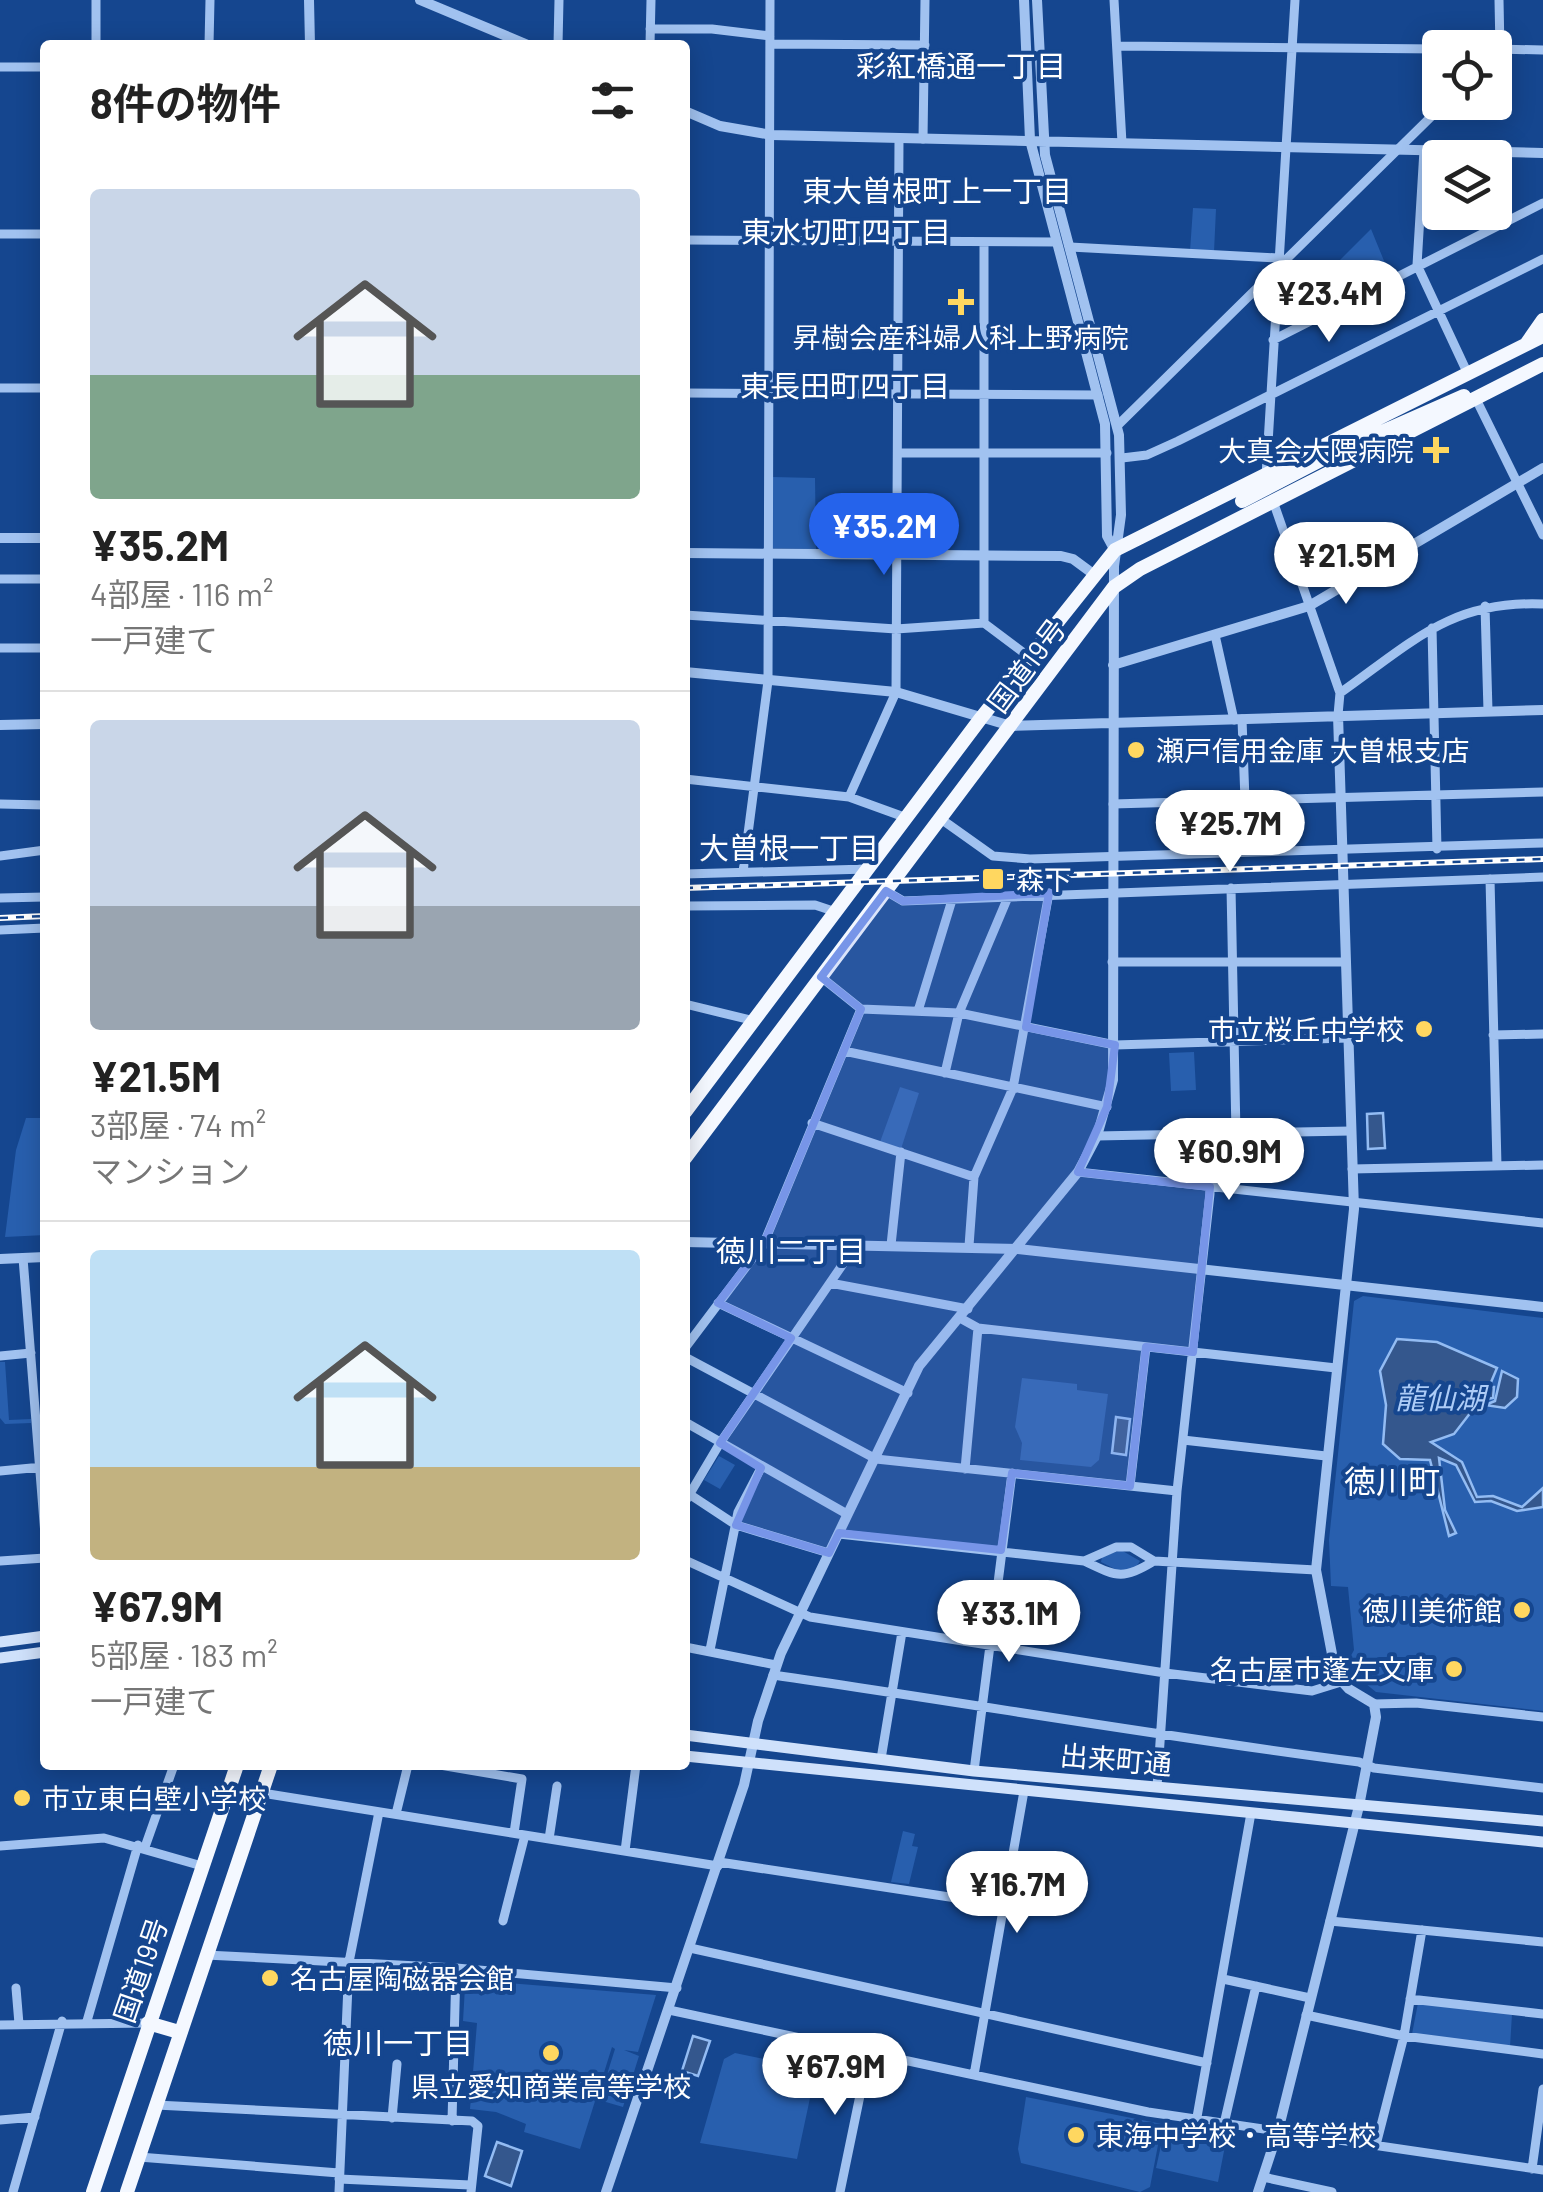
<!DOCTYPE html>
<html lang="ja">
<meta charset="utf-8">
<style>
:root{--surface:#fff;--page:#f2f2f2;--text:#222;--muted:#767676;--line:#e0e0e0;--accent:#2563eb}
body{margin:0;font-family:Barlow,"Noto Sans JP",sans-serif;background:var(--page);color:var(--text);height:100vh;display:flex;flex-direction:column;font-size:38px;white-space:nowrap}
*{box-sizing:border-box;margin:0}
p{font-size:32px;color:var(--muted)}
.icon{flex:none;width:55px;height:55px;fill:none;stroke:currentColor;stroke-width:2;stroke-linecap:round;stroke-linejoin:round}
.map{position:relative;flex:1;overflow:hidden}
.drawer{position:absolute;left:40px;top:40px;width:650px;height:1730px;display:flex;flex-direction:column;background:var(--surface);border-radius:10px;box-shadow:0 5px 25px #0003}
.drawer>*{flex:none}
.fabs{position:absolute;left:1422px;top:30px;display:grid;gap:20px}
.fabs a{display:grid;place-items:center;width:90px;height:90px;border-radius:10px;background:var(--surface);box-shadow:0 5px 25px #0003;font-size:50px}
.price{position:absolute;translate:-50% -85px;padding:0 22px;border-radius:35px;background:#fff;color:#222;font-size:32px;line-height:65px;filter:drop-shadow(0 2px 5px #0008)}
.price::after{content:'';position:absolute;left:50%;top:60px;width:30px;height:22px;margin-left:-15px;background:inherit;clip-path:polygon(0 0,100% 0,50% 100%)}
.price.on{background:var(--accent);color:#fff}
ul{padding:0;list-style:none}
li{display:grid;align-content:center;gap:20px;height:530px;padding:0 50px}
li+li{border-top:2px solid var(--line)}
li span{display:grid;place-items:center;height:310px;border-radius:10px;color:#555}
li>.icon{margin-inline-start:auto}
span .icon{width:180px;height:180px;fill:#fffc;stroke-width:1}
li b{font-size:42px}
h2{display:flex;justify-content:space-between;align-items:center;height:120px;padding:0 50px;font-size:42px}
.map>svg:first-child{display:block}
.green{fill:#285fae}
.water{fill:#34578d;stroke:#93bcf3;stroke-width:2.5}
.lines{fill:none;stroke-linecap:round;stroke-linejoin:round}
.minor{stroke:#a1c2f0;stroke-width:9}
.tertiary{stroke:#a1c2f0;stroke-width:10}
.secondary{stroke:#cfe1fb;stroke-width:11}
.trunk{stroke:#f4f8ff;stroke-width:14}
.rail-casing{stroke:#fff;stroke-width:6}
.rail{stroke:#15468f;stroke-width:2.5;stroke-dasharray:8;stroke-linecap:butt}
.marked{fill:#7795e8;fill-opacity:0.2;stroke:#7795e8;stroke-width:8;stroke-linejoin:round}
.poi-dot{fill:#ffd760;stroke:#15468f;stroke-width:4}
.labels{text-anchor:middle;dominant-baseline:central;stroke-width:8;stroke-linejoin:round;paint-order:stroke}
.poi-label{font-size:28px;fill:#fff;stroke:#15468f;text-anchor:start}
.street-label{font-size:28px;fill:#fff;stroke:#15468f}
.neighbourhood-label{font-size:30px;fill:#fff;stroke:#15468f}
.water-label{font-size:30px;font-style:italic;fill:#adccf7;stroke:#15468f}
.quarter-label{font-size:32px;fill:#fff;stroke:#15468f}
</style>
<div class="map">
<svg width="1543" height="2192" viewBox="0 0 1543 2192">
<rect width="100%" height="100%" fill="#15468f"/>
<path class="green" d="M1193 208 1216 209 1214 252 1190 251Z
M1371 229 1389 273 1339 300 1327 273Z
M773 477 815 478 816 549 772 548Z
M1194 1052 1196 1090 1171 1091 1169 1053Z
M900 1087 919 1093 901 1149 880 1142Z
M26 1118H45V1235L5 1237 16 1150Z
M1363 1296 1543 1318V1711L1376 1692 1345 1667 1354 1650 1348 1587 1331 1586 1329 1540 1354 1301Z
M0 1362H5L9 1420 31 1419V1423L5 1424 0 1418Z
M1022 1378 1077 1384V1390L1108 1394 1099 1460 1091 1467 1020 1460 1022 1443 1015 1427Z
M719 1456 735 1465 720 1489 704 1480Z
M1121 1550 1140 1561 1134 1570 1119 1571 1101 1562 1102 1557Z
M903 1831 915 1834 912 1846 918 1847 909 1884 891 1882Z
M471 1980 656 1995 638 2052 624 2050 639 2056 623 2107 599 2100 615 2049 612 2047 580 2149 524 2132 526 2124 496 2112 470 2109 477 2023 463 2021 465 1987Z
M1418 2003 1512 2014 1510 2047 1412 2034Z
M735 2053 816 2070 797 2159 700 2143 724 2059Z
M1026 2097 1162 2124 1150 2187 1140 2192 1021 2163 1018 2149Z
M1164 2132 1225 2146 1218 2182 1156 2168Z"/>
<path class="water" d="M1383 1113 1385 1148 1368 1149 1367 1114Z
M1397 1339 1437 1342 1497 1368 1489 1387H1494L1493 1398 1487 1399 1485 1394 1454 1434 1431 1442 1462 1462 1477 1497 1493 1496 1522 1507 1543 1488V1507L1517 1511 1491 1501 1475 1502 1456 1465 1439 1458 1445 1510 1456 1533 1449 1536 1430 1460 1400 1459 1383 1444 1386 1405 1380 1371Z
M1502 1371 1518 1379 1517 1397 1505 1408 1485 1405 1495 1401Z
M1116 1417 1130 1419 1126 1455 1112 1453Z
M693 2036 710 2041 698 2076 682 2071Z
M497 2142 522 2151 511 2186 485 2176Z"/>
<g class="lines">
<path class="minor" d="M96 0V45
M1114 0 1122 143
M650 29H712L770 36
M770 44 925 45
M209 45 210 0
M558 45 559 0
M650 45 651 0
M1117 46 1440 49
M1496 49 1543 50
M1495 54 1500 50 1499 0
M0 67H45
M923 139 925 0
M1424 150 1417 265 1467 372
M0 234H45
M685 240 1056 242
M984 242V623
M1070 247 1278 258
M1273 340 1543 203
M0 388H45
M685 393 1098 395
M1476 399 1543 535
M1117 426 1446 102
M898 453H1107
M1122 458 1147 455 1178 441 1543 259
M1266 476 1295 0
M1273 501 1340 693
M0 579H45
M1485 606 1488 711
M685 615 896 629 984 623 1028 656
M1432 628 1437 849
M1215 635 1234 720
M0 648H45
M1338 715 1340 693C1411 643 1451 600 1543 604
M1242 719 1245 800
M685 779 849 797 907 818
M849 797 896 692 899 139
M0 804 45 805
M1113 804 1543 792
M941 819 993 856 1030 859 1543 843
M0 856 45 850
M743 872 768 681 770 0
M685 874 867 869
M1490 879 1497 1166
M1231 888 1236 1134
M886 891 903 901 1543 877
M0 898 45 897
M685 906 815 905 836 912
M0 930 45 928
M1112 962H1346
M821 977 861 1009 959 1013 1115 1045 1348 1038
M685 1004 755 1021
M918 1011 952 900
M1493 1035 1543 1034
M844 1051 1107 1107
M945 1073 959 1013 1008 897
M812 1123 974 1177
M1097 1136 1351 1131
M1352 1169 1543 1165
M1078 1172 1543 1223
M891 1245 901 1152
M969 1246 974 1177 1013 1088 1049 893
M23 1258 45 1535
M830 1283 968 1309
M718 1303 908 1393
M960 1318 978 1328 1336 1368
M685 1348 764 1243 861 1009
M0 1356 31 1353
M685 1357 876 1459 1177 1491
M685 1422 847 1514
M1183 1440 1326 1456
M965 1469 978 1328
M0 1471 42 1467
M1130 1486 1146 1347
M686 1492 736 1525 829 1553
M685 1502 720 1443 856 1245
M839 1534 1084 1561C1116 1576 1122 1581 1154 1561
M685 1560 810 1617 1165 1673 1312 1691 1341 1682
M0 1561 45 1558
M1084 1561 1116 1547H1131L1154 1561 1316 1570
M685 1647 776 1665
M710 1650 738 1512 761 1468
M773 1675C969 1703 1163 1737 1359 1762L1374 1768 1543 1788
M1374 1704 1416 1703 1543 1717
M881 1759 902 1632
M440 1765 522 1779 514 1833
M974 1771 1012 1473
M1157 1787 1177 1491 1210 1194V1135
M262 1793 718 1866
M396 1814 408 1765
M549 1839 557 1786
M0 1846 104 1838 202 1866
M145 1847 174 1765
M625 1851 636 1765
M719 1862 1002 1905
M972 1862 1009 1868
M503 1921 525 1835
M1330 1921 1543 1942
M690 1948 1207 2063
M206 1955 456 1968 677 1988
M1223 1979 1310 1998
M16 1988 19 2024
M1410 1999 1543 2014
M669 2010 1148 2112 1543 2170
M1306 2015 1404 2036 1543 2054
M87 2021 138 1845
M0 2025 148 2023
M974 2075 1024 1791
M156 2105 472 2121 478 2126 471 2192
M1197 2117 1251 1813
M392 2118 397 2064
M0 2120 35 2117
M452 2121 456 1968
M1224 2124 1256 1986
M1376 2145 1404 2036 1422 1930
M139 2157 339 2173
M1532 2169 1543 2089
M1263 2177 1332 2192
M339 2179 470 2185
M13 2192 62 2021
M339 2192 349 1962 379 1812
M840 2192 869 2052"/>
<path class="tertiary" d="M309 0 310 45
M420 0 528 45
M1024 0 1030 140 1105 424 1107 536 1114 549
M685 111 720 126 772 135 1543 153
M0 538H45
M685 553 1061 556 1073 559 1092 573
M1113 665 1309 606 1543 468
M685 672 896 692 1011 726 1543 710
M0 725 45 724
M685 1242 1018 1249 1543 1307
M0 1259 45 1257
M606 2192 744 1785 758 1721 781 1653 919 1366 1078 1172 1097 1136 1113 1080 1114 566 1121 515 1119 435 1045 155 1037 0
M1258 2192 1278 2131 1359 1806 1376 1717 1374 1704 1349 1689 1336 1675 1316 1570 1354 1209 1338 715"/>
<path class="secondary" d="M0 1642 45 1636
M0 1658 45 1652
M685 1735 974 1771 1543 1821
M685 1756 1543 1842"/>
<path class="trunk" d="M1527 343 1543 320
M1330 455 1464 396
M1242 501 1334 453
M685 1112 981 718 1115 550 1543 336
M685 1158 1114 587 1140 569 1543 364
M148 2023 179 2032
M93 2192 237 1765
M127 2192 271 1765"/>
<defs>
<path id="rail" d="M685 888 1543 859
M0 918 45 916"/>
</defs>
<use href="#rail" class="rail-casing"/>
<use href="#rail" class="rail"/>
</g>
<path class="marked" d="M886 891 903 901 1049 893 1026 1027 1115 1045 1107 1107 1078 1172 1210 1187 1193 1352 1146 1347 1130 1486 1012 1473 1001 1550 839 1533 829 1553 736 1525 761 1468 720 1443 791 1338 718 1303 764 1243 861 1009 821 977Z"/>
<g class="poi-dot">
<path d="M956 287h10v10h10v10h-10v10h-10v-10h-10v-10h10z"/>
<path d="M1431 435h10v10h10v10h-10v10h-10v-10h-10v-10h10z"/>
<circle cx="1136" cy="750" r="10"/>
<rect x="981" y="867" width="24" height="24" rx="5"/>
<circle cx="1424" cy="1029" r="10"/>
<circle cx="1522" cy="1610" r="10"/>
<circle cx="1454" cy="1669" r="10"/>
<circle cx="22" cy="1798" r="10"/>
<circle cx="270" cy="1978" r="10"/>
<circle cx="551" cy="2053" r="10"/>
<circle cx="1076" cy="2135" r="10"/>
</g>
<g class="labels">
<g class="poi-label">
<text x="961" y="337" text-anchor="middle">昇樹会産科婦人科上野病院</text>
<text x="1414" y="450" text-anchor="end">大真会大隈病院</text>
<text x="1156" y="750">瀬戸信用金庫 大曽根支店</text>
<text x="1016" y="879">森下</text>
<text x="1404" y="1029" text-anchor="end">市立桜丘中学校</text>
<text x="1502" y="1610" text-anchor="end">徳川美術館</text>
<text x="1434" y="1669" text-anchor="end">名古屋市蓬左文庫</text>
<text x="42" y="1798">市立東白壁小学校</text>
<text x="290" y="1978">名古屋陶磁器会館</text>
<text x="551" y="2086" text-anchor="middle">県立愛知商業高等学校</text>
<text x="1096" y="2135">東海中学校・高等学校</text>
</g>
<g class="street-label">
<text transform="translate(1026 665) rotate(-53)">国道19号</text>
<text transform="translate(1116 1759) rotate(5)">出来町通</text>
<text transform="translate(140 1970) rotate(-71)">国道19号</text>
</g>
<g class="neighbourhood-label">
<text x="961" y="65">彩紅橋通一丁目</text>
<text x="937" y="190">東大曽根町上一丁目</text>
<text x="846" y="231">東水切町四丁目</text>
<text x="845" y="385">東長田町四丁目</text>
<text x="789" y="847">大曽根一丁目</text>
<text x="791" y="1250">徳川二丁目</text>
<text x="398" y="2042">徳川一丁目</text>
</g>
<g class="water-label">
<text x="1440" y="1397">龍仙湖</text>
</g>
<g class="quarter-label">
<text x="1392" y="1480">徳川町</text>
</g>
</g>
</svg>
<div class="fabs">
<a><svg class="icon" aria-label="locate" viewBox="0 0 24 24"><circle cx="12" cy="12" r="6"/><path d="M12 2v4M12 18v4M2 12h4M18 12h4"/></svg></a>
<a><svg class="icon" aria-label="layers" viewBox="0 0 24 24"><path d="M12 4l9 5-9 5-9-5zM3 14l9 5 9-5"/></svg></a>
</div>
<b class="price" style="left:1329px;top:345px">¥23.4M</b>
<b class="price on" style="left:884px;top:578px">¥35.2M</b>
<b class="price" style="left:1346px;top:607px">¥21.5M</b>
<b class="price" style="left:1230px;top:875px">¥25.7M</b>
<b class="price" style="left:1229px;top:1203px">¥60.9M</b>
<b class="price" style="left:1009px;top:1665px">¥33.1M</b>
<b class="price" style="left:1017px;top:1936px">¥16.7M</b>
<b class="price" style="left:835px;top:2118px">¥67.9M</b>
<section class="drawer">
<h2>8件の物件<svg class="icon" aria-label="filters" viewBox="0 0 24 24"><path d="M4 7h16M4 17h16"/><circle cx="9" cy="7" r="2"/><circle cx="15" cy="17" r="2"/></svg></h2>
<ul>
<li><span style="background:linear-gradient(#c9d6e8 60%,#7fa58c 0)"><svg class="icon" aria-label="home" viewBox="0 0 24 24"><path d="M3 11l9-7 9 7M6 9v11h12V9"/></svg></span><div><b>¥35.2M</b><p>4部屋 · 116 m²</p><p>一戸建て</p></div></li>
<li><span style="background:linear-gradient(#c9d6e8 60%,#9aa5b1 0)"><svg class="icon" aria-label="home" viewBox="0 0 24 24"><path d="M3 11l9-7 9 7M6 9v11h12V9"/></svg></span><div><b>¥21.5M</b><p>3部屋 · 74 m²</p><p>マンション</p></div></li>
<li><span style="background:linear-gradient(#bfe0f5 70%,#c2b280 0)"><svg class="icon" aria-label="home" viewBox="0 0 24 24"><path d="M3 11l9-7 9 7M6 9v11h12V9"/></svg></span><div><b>¥67.9M</b><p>5部屋 · 183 m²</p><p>一戸建て</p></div></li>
</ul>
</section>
</div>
